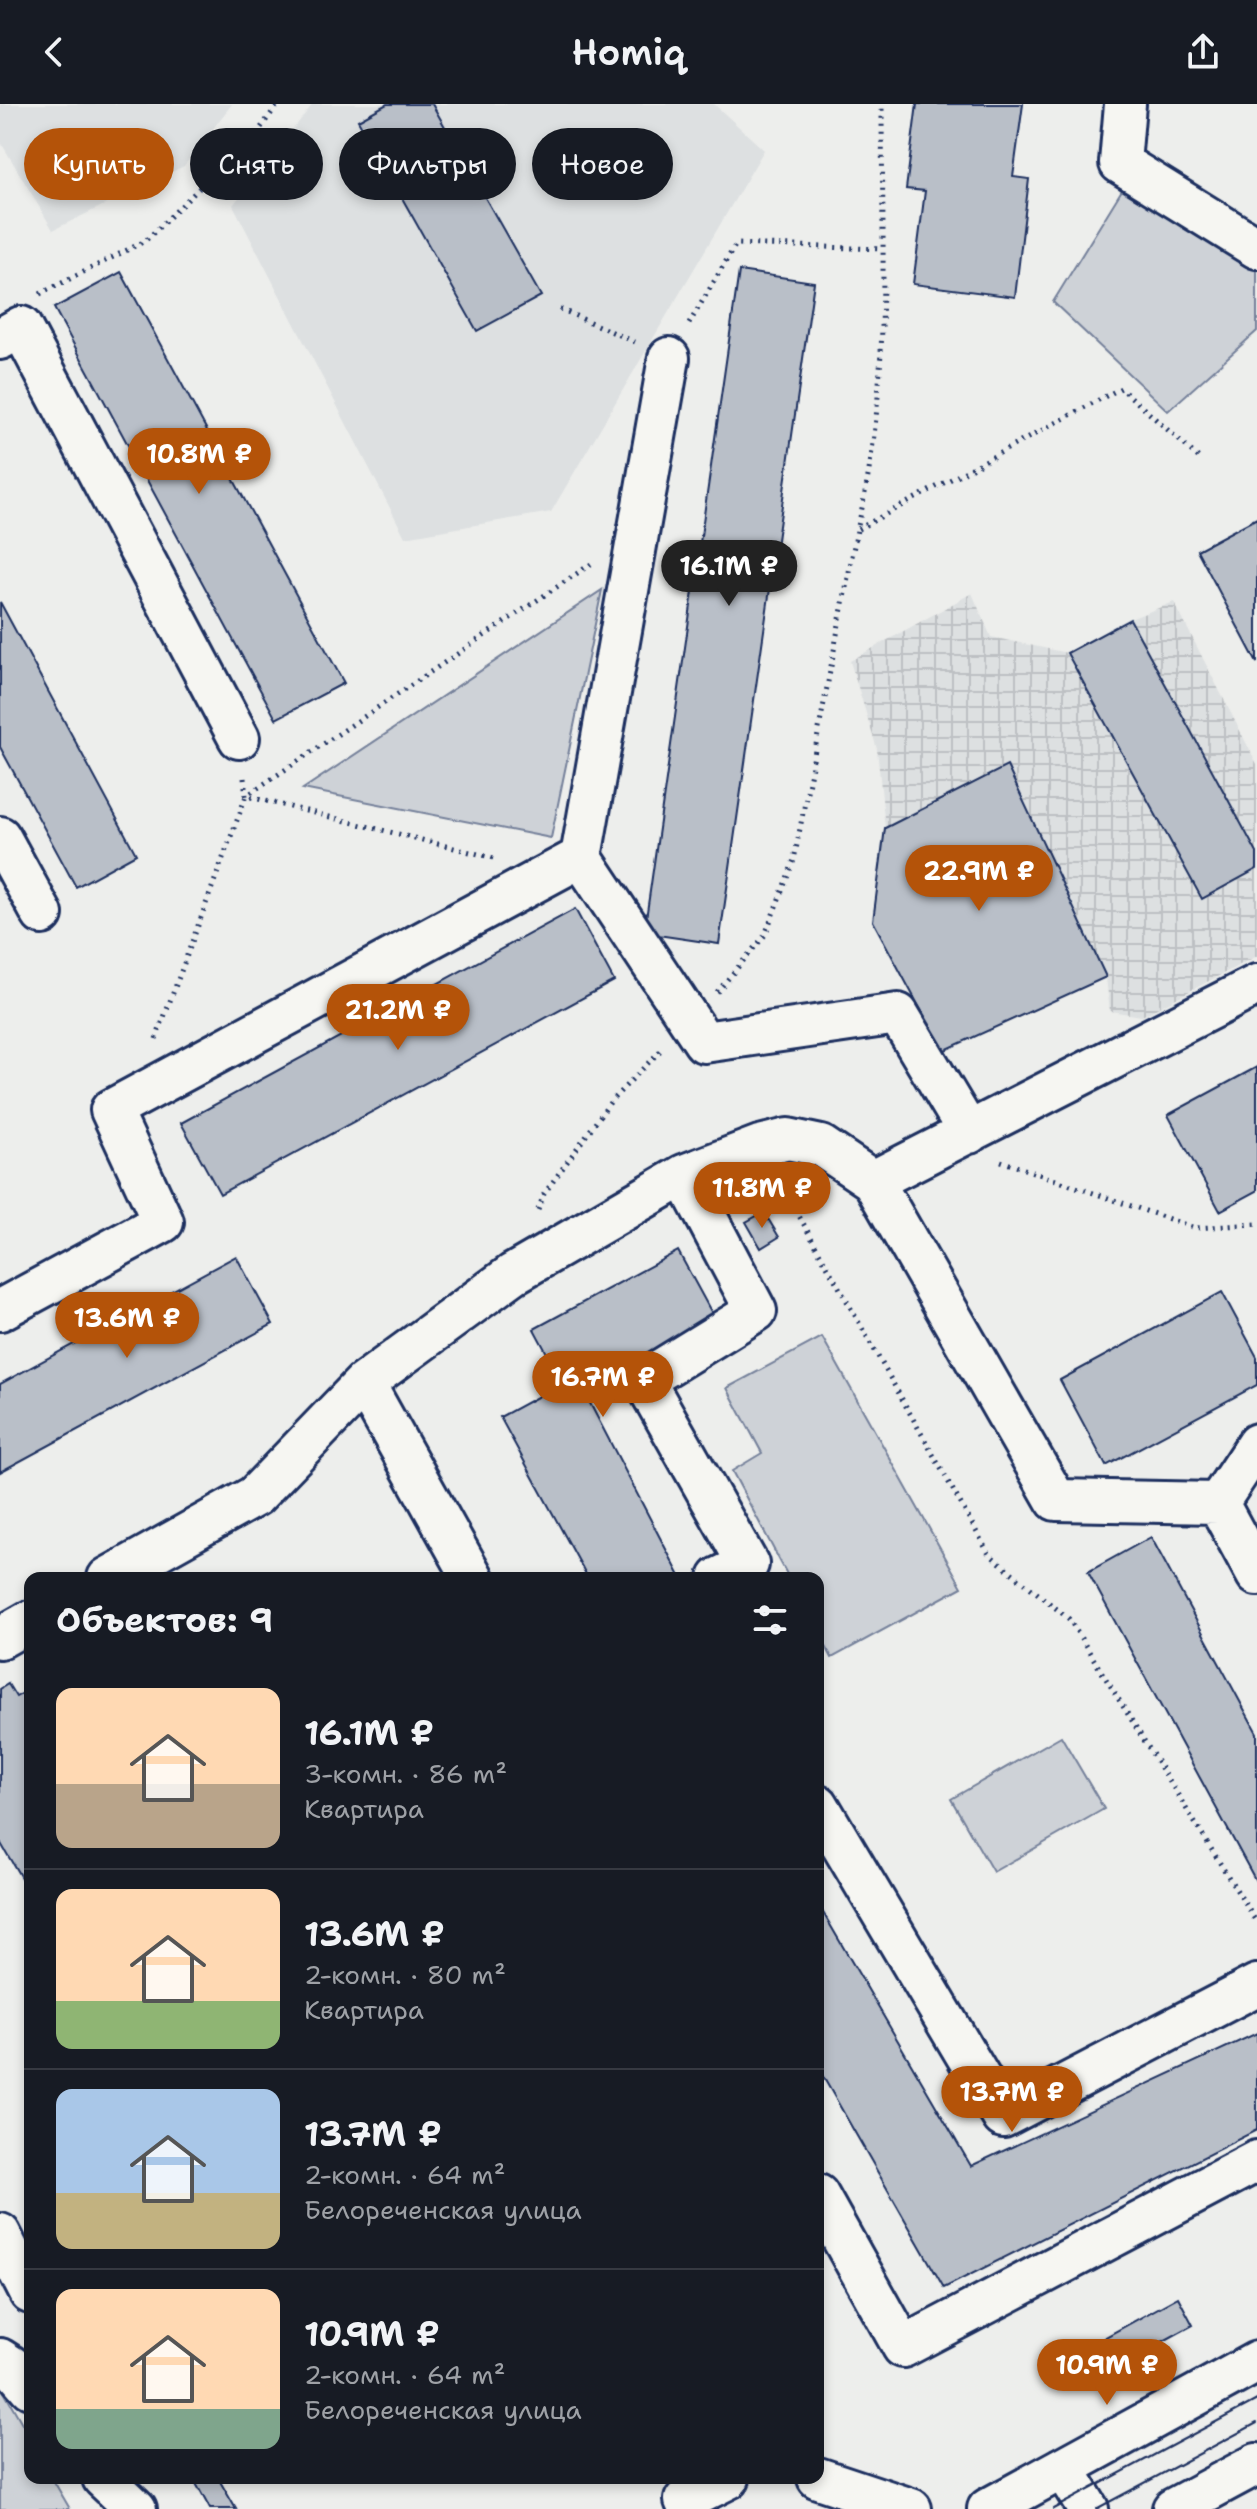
<!DOCTYPE html>
<html lang="ru">
<meta charset="utf-8">
<style>
:root{--surface:#171b24;--page:#242831;--text:#f1f3f6;--muted:#9ea1a6;--line:#363941;--accent:#b45309}
body{margin:0;font-family:"Shantell Sans",sans-serif;background:var(--page);color:var(--text);height:100vh;display:flex;flex-direction:column;font-size:30px;white-space:nowrap}
*{box-sizing:border-box;margin:0}
p{font-size:26px;color:var(--muted)}
.icon{flex:none;width:44px;height:44px;fill:none;stroke:currentColor;stroke-width:2;stroke-linecap:round;stroke-linejoin:round}
.map{position:relative;flex:1;overflow:hidden}
.details{position:absolute;left:24px;top:1468px;width:800px;height:912px;display:flex;flex-direction:column;background:var(--surface);border-radius:16px;box-shadow:0 4px 12px #0003}
.details>*{flex:none}
.top-card{position:absolute;left:24px;top:24px;width:800px;height:72px;display:flex;gap:16px}
.price{position:absolute;translate:-50% -68px;padding:0 18px;border-radius:28px;background:var(--accent);color:#fff;font-size:26px;line-height:52px;filter:drop-shadow(0 2px 4px #0008)}
.price::after{content:'';position:absolute;left:50%;top:48px;width:24px;height:18px;margin-left:-12px;background:inherit;clip-path:polygon(0 0,100% 0,50% 100%)}
.price.current{background:#222;color:#fff}
ul{padding:0;list-style:none}
li{display:flex;align-items:center;gap:24px;height:200px;padding:0 32px}
li+li{border-top:2px solid var(--line)}
li span{display:grid;place-items:center;flex:none;width:224px;height:160px;border-radius:16px;color:#555}
li>.icon{margin-inline-start:auto}
span .icon{width:96px;height:96px;fill:#fffc;stroke-width:1}
li b{font-size:34px}
h2{display:flex;justify-content:space-between;align-items:center;height:96px;padding:0 32px;font-size:34px}
.pill{padding:0 28px;border-radius:36px;background:var(--surface);box-shadow:0 4px 12px #0003;font-size:28px;line-height:72px}
.pill.current{background:var(--accent);color:#fff}
header{display:flex;justify-content:space-between;align-items:center;height:104px;padding:0 32px;background:var(--surface);font-size:36px;font-weight:600}
.map>svg:first-child{display:block}
.built{fill:#dde0e1}
.industrial{fill:url(#industrial-grid)}
.green{fill:#ced2d7;stroke:#74809a;stroke-width:2}
.building{fill:#b9bfc8;stroke:#1b2f5e;stroke-width:2}
.lines{fill:none;stroke-linecap:round;stroke-linejoin:round}
.minor-casing{stroke:#1b2f5e;stroke-width:46}
.path{stroke:#1b2f5e;stroke-width:5;stroke-dasharray:2 6;stroke-linecap:butt}
.minor{stroke:#f6f6f2;stroke-width:40}
.tram{stroke:#1b2f5e;stroke-width:2}
</style>
<header><svg class="icon" aria-label="back" viewBox="0 0 24 24"><path d="M15 5l-7 7 7 7"/></svg>Homiq<svg class="icon" aria-label="share" viewBox="0 0 24 24"><path d="M12 15V3M7 8l5-5 5 5M5 13v7h14v-7"/></svg></header>
<div class="map">
<svg width="1257" height="2405" viewBox="0 0 1257 2405">
<defs>
<pattern id="industrial-grid" width="8" height="8" patternUnits="userSpaceOnUse" patternTransform="scale(2)"><rect width="8" height="8" fill="#dde0e1"/><path d="M0 4h8M4 0v8" fill="none" stroke="#bdc0c3"/></pattern>
</defs>
<rect width="100%" height="100%" fill="#edeeec"/>
<filter id="ink" filterUnits="userSpaceOnUse"><feTurbulence type="fractalNoise" baseFrequency=".0125" numOctaves="2"/><feDisplacementMap in="SourceGraphic" scale="16" xChannelSelector="R" yChannelSelector="G"/><feConvolveMatrix kernelMatrix="1 2 1 2 8 2 1 2 1" color-interpolation-filters="sRGB"/></filter>
<g filter="url(#ink)">
<path class="built" d="M0 0H232L184 62 53 126 0 37Z
M313 0H714L764 46 551 408 405 433 233 101Z"/>
<path class="industrial" d="M972 489 991 533 1067 549 1130 515 1174 498 1257 660V852L1142 912 1110 907 1106 874 943 947 873 817 885 724 877 645 850 557Z"/>
<path class="green" d="M1125 81 1257 161V227L1168 307 1053 198Z
M602 486 551 734 303 685Z
M822 1233 962 1483 832 1554 818 1527V1474H789L732 1367 762 1349 727 1284Z
M1061 1632 1104 1705 993 1768 951 1695Z
M0 2281 30 2333V2374H52L70 2405H0Z"/>
<path class="building" d="M387 0H432L541 192 477 227 358 16Z
M917 0H1023L1013 73 1029 75 1015 193 913 180 925 87 906 85Z
M739 167 814 178 719 840 644 829Z
M121 168 344 579 276 615 54 204Z
M1257 414V559L1197 446Z
M0 498 136 750 76 783 0 643Z
M1130 515 1257 749V765L1202 795 1067 549Z
M1007 662 1106 873 943 947 873 817 885 724Z
M575 805 614 877 220 1090 181 1019Z
M1257 963V1087L1220 1107 1168 1011Z
M764 1108 779 1133 761 1144 746 1118Z
M678 1147 714 1213 582 1284 681 1474H588L500 1313 563 1279 534 1225Z
M236 1152 273 1220 0 1368V1280Z
M1222 1188 1257 1253V1281L1106 1362 1060 1276Z
M1151 1433 1257 1629V1779L1088 1468Z
M8 1580 16 1593 30 1585V1789L0 1738V1585Z
M818 1800 971 2062 1257 1929V2026L944 2184 818 1964Z
M1178 2193 1193 2221 1120 2261 1104 2234Z
M193 2374H218L236 2405H210Z"/>
<g class="lines">
<defs>
<path id="minor" d="M1125 0 1120 59 1257 144
M0 235 21 223 239 634
M0 733 42 810
M581 753 704 938 898 910 969 1029
M684 1071 756 1207 644 1276 748 1460 719 1474
M873 1077 1056 1396 1218 1399 1257 1340
M0 1206 163 1118 111 1006 581 753 669 254
M364 1279 473 1474
M1218 1399 1257 1471
M108 1474 255 1392 364 1279 513 1170 684 1071 760 1042 788 1035 821 1042 873 1077 1257 881
M0 1534 30 1517
M818 1701 1003 2013 1257 1881
M818 2091 903 2243 1257 2057
M0 2130 30 2189
M0 2255 11 2262 30 2284
M1063 2364 1088 2405
M103 2374 136 2405
M818 2374 911 2405
M689 2405 685 2396 729 2374
M988 2405 1257 2258
M1173 2405 1257 2360"/>
</defs>
<use href="#minor" class="minor-casing"/>
<path class="path" d="M40 190 145 137 260 25 278 0
M560 205 635 238
M689 220 736 140 882 145
M858 425 1121 284 1199 354
M244 674 246 692 591 460
M717 888 765 831 794 756 857 426C891 286 882 143 882 0
M156 935 246 692 494 754
M1001 1057 1195 1124 1257 1120
M780 1078 989 1450 1069 1515 1257 1819
M538 1106 544 1090 611 997 660 947"/>
<use href="#minor" class="minor"/>
<path class="tram" d="M1053 2405 1257 2296
M1096 2405 1257 2319"/>
</g>
</g>
</svg>
<b class="price" style="left:199px;top:392px">10.8M ₽</b>
<b class="price current" style="left:729px;top:504px">16.1M ₽</b>
<b class="price" style="left:979px;top:809px">22.9M ₽</b>
<b class="price" style="left:398px;top:948px">21.2M ₽</b>
<b class="price" style="left:762px;top:1126px">11.8M ₽</b>
<b class="price" style="left:127px;top:1256px">13.6M ₽</b>
<b class="price" style="left:603px;top:1315px">16.7M ₽</b>
<b class="price" style="left:1012px;top:2030px">13.7M ₽</b>
<b class="price" style="left:1107px;top:2303px">10.9M ₽</b>
<div class="top-card">
<a class="pill current">Купить</a>
<a class="pill">Снять</a>
<a class="pill">Фильтры</a>
<a class="pill">Новое</a>
</div>
<section class="details">
<h2>Объектов: 9<svg class="icon" aria-label="filters" viewBox="0 0 24 24"><path d="M4 7h16M4 17h16"/><circle cx="9" cy="7" r="2"/><circle cx="15" cy="17" r="2"/></svg></h2>
<ul>
<li><span style="background:linear-gradient(#ffd9b3 60%,#b9a48a 0)"><svg class="icon" aria-label="home" viewBox="0 0 24 24"><path d="M3 11l9-7 9 7M6 9v11h12V9"/></svg></span><div><b>16.1M ₽</b><p>3-комн. · 86 m²</p><p>Квартира</p></div></li>
<li><span style="background:linear-gradient(#ffd9b3 70%,#8fb573 0)"><svg class="icon" aria-label="home" viewBox="0 0 24 24"><path d="M3 11l9-7 9 7M6 9v11h12V9"/></svg></span><div><b>13.6M ₽</b><p>2-комн. · 80 m²</p><p>Квартира</p></div></li>
<li><span style="background:linear-gradient(#a9c7e8 65%,#c2b280 0)"><svg class="icon" aria-label="home" viewBox="0 0 24 24"><path d="M3 11l9-7 9 7M6 9v11h12V9"/></svg></span><div><b>13.7M ₽</b><p>2-комн. · 64 m²</p><p>Белореченская улица</p></div></li>
<li><span style="background:linear-gradient(#ffd9b3 75%,#7fa58c 0)"><svg class="icon" aria-label="home" viewBox="0 0 24 24"><path d="M3 11l9-7 9 7M6 9v11h12V9"/></svg></span><div><b>10.9M ₽</b><p>2-комн. · 64 m²</p><p>Белореченская улица</p></div></li>
</ul>
</section>
</div>
